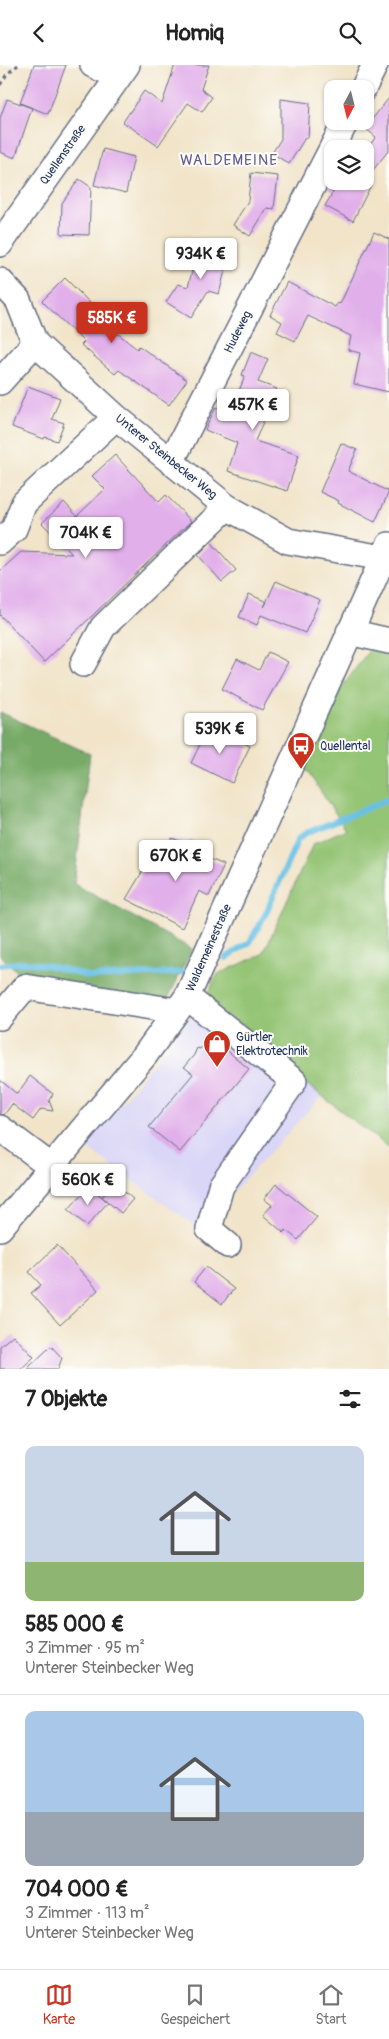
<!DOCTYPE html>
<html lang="de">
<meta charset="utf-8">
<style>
:root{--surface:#fff;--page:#f6f6f6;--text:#222;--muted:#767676;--line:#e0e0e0;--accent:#c8321e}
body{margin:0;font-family:Pangolin,sans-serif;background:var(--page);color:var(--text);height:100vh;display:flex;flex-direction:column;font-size:19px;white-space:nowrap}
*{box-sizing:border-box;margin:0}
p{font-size:16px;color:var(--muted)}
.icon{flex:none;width:28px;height:28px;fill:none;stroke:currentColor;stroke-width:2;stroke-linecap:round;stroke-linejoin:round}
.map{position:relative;height:1304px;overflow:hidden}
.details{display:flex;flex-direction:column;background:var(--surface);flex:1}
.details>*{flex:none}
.needle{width:32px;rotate:187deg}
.buttons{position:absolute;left:324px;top:15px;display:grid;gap:10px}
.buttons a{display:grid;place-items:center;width:50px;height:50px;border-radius:10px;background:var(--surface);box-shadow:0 1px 4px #0004;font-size:25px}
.price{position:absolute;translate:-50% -42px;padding:0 11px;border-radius:5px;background:#fff;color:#222;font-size:16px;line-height:32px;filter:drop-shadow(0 1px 2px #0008)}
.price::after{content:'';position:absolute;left:50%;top:30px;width:15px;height:11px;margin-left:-8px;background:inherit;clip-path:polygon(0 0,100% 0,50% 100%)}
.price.selected{background:var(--accent);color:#fff}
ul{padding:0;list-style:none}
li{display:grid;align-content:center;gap:10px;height:265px;padding:0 25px}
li+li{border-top:1px solid var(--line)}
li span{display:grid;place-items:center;height:155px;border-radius:10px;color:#555}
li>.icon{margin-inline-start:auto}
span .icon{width:90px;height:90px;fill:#fffc;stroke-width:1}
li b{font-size:21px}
h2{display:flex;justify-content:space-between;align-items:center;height:60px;padding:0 25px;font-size:21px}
header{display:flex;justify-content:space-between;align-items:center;height:65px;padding:0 25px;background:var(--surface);font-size:22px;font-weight:700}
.tab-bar{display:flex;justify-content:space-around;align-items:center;height:70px;border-top:1px solid var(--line);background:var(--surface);font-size:14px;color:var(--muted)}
.tab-bar a{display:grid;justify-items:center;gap:2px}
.tab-bar .selected{color:var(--accent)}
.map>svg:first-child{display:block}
.built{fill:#dad6f7}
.green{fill:#94c474;stroke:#587a69}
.forest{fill:#7a6;stroke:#496c62}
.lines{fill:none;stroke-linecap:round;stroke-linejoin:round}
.stream{stroke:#68c1e5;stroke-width:6}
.building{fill:#e1afea}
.minor-casing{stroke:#666e83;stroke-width:28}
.path{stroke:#666e83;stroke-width:3;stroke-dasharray:4 4;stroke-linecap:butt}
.minor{stroke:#fff;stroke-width:25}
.labels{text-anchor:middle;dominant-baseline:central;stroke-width:4;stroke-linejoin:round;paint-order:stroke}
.street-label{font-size:12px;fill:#1b2f5e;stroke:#fdfcf7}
.poi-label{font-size:12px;fill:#1b2f5e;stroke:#fdfcf7;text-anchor:start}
.quarter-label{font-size:15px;letter-spacing:1px;fill:#605c8f;stroke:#fdfcf7}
</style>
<header><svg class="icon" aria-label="back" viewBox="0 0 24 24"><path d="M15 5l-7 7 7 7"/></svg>Homiq<svg class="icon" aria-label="search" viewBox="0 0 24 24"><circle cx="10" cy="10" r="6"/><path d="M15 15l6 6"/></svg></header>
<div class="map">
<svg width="389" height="1304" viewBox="0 0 389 1304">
<rect width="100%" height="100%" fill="#fdfcf7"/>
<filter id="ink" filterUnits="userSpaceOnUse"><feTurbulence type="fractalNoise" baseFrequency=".02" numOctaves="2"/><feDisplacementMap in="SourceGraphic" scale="10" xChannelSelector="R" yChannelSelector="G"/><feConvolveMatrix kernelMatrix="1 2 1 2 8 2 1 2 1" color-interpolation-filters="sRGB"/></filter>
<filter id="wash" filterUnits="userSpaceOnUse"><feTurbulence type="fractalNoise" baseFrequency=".0096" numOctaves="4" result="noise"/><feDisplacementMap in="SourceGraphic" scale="20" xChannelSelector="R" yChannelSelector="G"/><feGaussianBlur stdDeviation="1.12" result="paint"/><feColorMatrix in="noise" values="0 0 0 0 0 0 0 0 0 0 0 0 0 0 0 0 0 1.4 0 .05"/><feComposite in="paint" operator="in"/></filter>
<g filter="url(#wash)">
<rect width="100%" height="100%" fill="#f1e4c9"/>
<path class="built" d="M202 938 322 1031 199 1164 86 1082Z"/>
<path class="green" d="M373 580 389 583V1083L202 938 218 909 263 889 313 779 346 764 305 703 342 622Z"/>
<path class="forest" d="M0 647 90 689 74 819 192 884 167 936 24 914 0 890Z"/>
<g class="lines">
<path class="stream" d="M226 893 250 877 266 848 298 774 306 768 382 737 389 733
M0 900 25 897 51 901 91 912 187 907"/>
</g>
<g id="blocks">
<path class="building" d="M34 0H66L48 49 20 38Z
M175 0H209L201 24 212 32 202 47 188 38 158 81 123 57 144 26 162 39Z
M389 33V85L365 115V86L376 72 365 63Z
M7 34 32 43 15 93 0 87V53Z
M281 34 310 38 308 73H305L289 99 272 88 281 74Z
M103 84 134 92 126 128 94 120Z
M251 108 278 111 274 144 267 143 250 171 233 160 248 136Z
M79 114 91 122 89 170 61 169 62 138Z
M331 116H373L353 156 325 141 333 127 328 123Z
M374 167 389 174V327L354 319 360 288 348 285 351 271 308 251 295 276 277 267 282 257 270 250 287 217 335 242 338 238 340 239Z
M199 179 230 186 219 229 208 226 191 253 166 237 178 219 188 222Z
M65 213 104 252 101 255 137 284 139 281 187 315 169 340 119 305 115 309 81 280 84 277 42 236Z
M251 287 268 294 258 317 277 324 255 376 299 390 287 426 228 406 237 378 205 365 216 342 230 348 245 311 242 310Z
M28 321 60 333 52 354 64 358 57 376 45 372 44 374 12 362Z
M341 378 357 385 348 406 389 427 375 457 338 438 339 436 320 427Z
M115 390 159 437 166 430 191 456 44 597 0 550V506L21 487 72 489 42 458 64 437 77 451 105 424 92 411Z
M211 477 236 505 222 517 198 490Z
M276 516 320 535 305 568 261 550 257 560 239 552 249 529 267 537 264 542Z
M268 587 288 597 262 645 222 624 237 594 259 605Z
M209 661 250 681 232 718 191 698Z
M172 773 188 780 190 775 205 782 201 790 224 800 209 831 199 826 182 863 126 834 147 799 156 804Z
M210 971 249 1004 180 1087 149 1062 193 1009 184 1002 194 990 197 983 200 984Z
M30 1011 53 1029 49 1035 53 1046 41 1044 33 1055 12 1039 4 1050 0 1049V1015L17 1029Z
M114 1118 133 1134 121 1148 102 1132Z
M276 1119 317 1152 298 1175 286 1165 284 1168 263 1150 272 1140 264 1134Z
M89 1121 108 1137 87 1161 68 1145Z
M57 1180 98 1225 60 1260 31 1228 41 1220 29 1207Z
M206 1202 234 1224 222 1239 194 1217Z
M13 1270 34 1292 21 1304H0V1281Z
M51 1281 62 1293 58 1304H27Z"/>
</g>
</g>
<g filter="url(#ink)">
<use href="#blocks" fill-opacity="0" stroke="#666e83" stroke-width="1"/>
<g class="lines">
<defs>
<path id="minor" d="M93 0 118 12
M363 24 375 0
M0 179 127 0
M0 216 18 235 35 278 116 352 227 442 288 476 383 493
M0 317 35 278
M171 397 346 56
M0 477 14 464 24 438 116 352
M349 567 389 576
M83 599 103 562 227 442
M187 932 294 1016 221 1121 209 1164 228 1180
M0 952 25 922 177 946
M0 1063 52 1102
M0 1163 145 990 187 932 389 480"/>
</defs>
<use href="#minor" class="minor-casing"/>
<path class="path" d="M0 20 7 9 18 0"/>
<use href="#minor" class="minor"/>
</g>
</g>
<defs>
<symbol id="bus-pin" viewBox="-11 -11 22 30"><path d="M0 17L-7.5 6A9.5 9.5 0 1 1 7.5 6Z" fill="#c8321e" stroke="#fdfcf7"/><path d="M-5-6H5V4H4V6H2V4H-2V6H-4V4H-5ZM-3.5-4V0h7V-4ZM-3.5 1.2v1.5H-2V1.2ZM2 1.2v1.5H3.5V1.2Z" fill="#fff"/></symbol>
<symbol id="shop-pin" viewBox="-11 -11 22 30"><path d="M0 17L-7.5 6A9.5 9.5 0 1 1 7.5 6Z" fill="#c8321e" stroke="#fdfcf7"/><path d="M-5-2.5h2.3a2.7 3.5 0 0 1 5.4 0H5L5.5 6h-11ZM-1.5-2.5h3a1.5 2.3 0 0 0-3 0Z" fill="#fff"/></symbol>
</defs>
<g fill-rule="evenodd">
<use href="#bus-pin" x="285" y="665" width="32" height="43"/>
<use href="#shop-pin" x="201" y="963" width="32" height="43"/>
</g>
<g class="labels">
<g class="street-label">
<text transform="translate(63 90) rotate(-55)">Quellenstraße</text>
<text transform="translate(238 267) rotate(-63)">Hudeweg</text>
<text transform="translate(166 392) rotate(39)">Unterer Steinbecker Weg</text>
<text transform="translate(209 883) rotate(-66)">Waldemeinestraße</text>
</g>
<g class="poi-label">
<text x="320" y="681">Quellental</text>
<text x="236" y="972">Gürtler<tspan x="236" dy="14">Elektrotechnik</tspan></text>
</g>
<g class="quarter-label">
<text x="229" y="95">WALDEMEINE</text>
</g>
</g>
</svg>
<div class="buttons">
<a><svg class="needle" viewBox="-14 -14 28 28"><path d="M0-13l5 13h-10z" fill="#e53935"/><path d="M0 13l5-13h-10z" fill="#767676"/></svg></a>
<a><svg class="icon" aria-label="layers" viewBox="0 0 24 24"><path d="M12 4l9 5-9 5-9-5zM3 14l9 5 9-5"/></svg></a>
</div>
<b class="price" style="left:201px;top:215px">934K €</b>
<b class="price selected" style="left:112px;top:279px">585K €</b>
<b class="price" style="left:253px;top:366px">457K €</b>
<b class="price" style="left:86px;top:494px">704K €</b>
<b class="price" style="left:220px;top:690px">539K €</b>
<b class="price" style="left:176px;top:817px">670K €</b>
<b class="price" style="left:88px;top:1141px">560K €</b>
</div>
<section class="details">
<h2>7 Objekte<svg class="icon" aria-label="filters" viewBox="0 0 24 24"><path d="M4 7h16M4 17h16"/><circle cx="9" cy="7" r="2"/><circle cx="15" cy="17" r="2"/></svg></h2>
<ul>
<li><span style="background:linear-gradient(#c9d6e8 75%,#8fb573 0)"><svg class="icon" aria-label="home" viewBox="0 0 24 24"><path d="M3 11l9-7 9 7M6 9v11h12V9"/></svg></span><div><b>585 000 €</b><p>3 Zimmer · 95 m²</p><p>Unterer Steinbecker Weg</p></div></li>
<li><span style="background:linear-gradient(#a9c7e8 65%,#9aa5b1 0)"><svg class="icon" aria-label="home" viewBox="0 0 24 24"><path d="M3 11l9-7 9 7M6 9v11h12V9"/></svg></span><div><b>704 000 €</b><p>3 Zimmer · 113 m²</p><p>Unterer Steinbecker Weg</p></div></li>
</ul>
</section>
<nav class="tab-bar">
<a class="selected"><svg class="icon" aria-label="map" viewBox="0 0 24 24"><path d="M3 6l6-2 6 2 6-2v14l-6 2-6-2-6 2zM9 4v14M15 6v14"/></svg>Karte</a>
<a><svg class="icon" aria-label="saved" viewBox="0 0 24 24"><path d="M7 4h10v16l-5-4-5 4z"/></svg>Gespeichert</a>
<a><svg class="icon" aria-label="home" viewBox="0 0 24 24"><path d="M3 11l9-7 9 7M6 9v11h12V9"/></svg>Start</a>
</nav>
